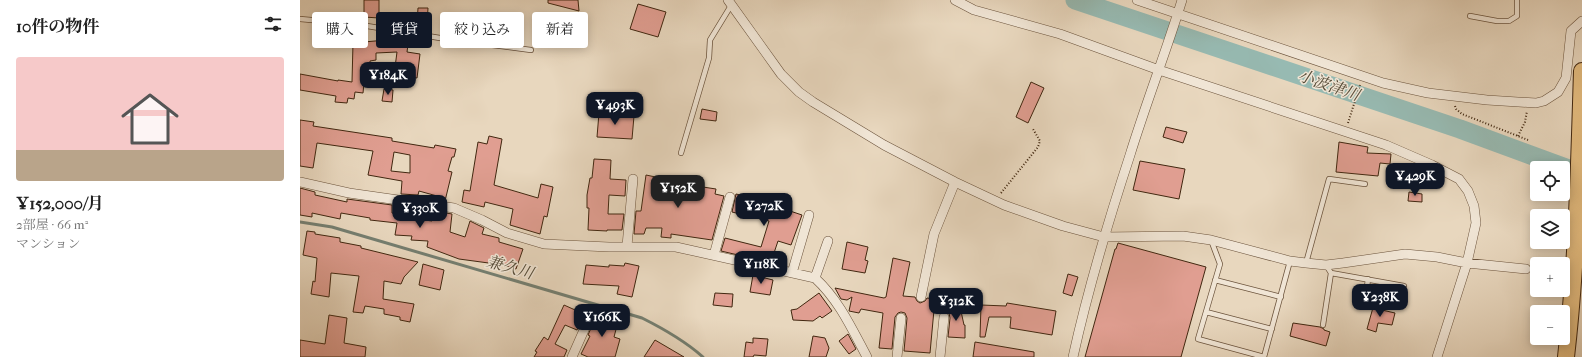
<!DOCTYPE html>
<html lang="ja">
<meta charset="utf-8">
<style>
:root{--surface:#fff;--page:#f6f6f6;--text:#222;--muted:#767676;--accent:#111827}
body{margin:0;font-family:"IM FELL French Canon","Noto Serif JP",serif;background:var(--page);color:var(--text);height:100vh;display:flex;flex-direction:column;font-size:15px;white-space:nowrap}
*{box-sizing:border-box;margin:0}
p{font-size:13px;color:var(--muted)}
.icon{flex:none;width:22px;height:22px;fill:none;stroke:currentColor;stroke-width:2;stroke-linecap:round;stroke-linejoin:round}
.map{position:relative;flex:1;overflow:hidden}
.sheet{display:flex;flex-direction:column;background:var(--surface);width:300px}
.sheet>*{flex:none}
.top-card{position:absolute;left:12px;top:12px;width:380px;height:36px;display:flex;gap:8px}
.tools{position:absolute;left:1230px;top:161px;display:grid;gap:8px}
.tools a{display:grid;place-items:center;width:40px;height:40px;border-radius:4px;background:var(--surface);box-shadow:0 2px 10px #0003;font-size:20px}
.price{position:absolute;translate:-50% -34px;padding:0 9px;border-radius:8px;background:var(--accent);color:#fff;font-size:13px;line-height:26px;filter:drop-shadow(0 1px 2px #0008)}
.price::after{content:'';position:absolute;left:50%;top:24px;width:12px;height:9px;margin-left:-6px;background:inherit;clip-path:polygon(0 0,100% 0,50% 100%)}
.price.active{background:#222;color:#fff}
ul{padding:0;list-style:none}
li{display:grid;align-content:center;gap:8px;height:212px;padding:0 16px}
li span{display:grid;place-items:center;height:124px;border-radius:4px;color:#555}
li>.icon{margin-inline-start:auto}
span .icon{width:72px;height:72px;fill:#fffc;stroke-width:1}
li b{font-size:17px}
h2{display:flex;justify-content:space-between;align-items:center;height:48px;padding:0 16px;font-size:17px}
.tag{padding:0 14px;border-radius:4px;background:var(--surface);box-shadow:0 2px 10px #0003;font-size:14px;line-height:36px}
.tag.active{background:var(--accent);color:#fff}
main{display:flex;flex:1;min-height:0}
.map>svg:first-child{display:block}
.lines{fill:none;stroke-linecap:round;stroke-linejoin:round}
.stream{stroke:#757f71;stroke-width:3}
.river{stroke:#97bab2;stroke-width:19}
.building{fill:#e09e91;stroke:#412710;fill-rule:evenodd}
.lane-casing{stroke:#6b533c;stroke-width:6}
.street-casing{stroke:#6b533c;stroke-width:10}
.highway-casing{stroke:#412710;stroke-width:18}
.path{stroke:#412710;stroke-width:2;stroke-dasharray:1 2;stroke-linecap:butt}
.lane{stroke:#f0e5d5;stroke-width:4.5}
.street{stroke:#f0e5d5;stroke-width:9}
.highway{stroke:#e4bc7f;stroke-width:16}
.labels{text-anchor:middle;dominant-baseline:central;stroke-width:3;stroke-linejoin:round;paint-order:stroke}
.water-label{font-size:16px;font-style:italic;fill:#564c38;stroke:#f0e5d5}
</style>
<main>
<section class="sheet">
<h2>10件の物件<svg class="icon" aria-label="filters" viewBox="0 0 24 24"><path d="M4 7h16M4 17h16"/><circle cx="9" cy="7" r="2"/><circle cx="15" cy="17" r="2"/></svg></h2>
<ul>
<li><span style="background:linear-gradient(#f6c9c9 75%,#b9a48a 0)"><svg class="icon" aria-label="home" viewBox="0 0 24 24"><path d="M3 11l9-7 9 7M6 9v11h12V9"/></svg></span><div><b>¥152,000/月</b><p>2部屋 · 66 m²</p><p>マンション</p></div></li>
</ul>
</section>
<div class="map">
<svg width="1282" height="357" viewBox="0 0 1282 357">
<rect width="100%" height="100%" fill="#e8d7be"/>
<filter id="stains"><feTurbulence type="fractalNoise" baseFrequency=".005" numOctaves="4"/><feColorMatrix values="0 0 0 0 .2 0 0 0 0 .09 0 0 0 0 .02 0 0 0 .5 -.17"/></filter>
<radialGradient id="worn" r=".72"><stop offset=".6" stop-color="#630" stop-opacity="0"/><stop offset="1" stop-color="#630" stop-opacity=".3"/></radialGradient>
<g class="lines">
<path class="stream" d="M0 222 32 227 342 318C364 329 385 341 403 357"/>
<path class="river" d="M775 0 1160 129 1282 174"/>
</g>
<path class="building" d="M64 0H79V18L64 17Z
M248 0H278L279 11 248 3Z
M338 4 366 12 358 37 330 29Z
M118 8H128L127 24 117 23Z
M98 35 109 37 107 52 120 54 117 78 94 75 97 52 76 53V60L70 61V73H65L63 93 55 92 54 99 48 98 47 103 35 102 36 96 0 90V74L38 81V80L52 82 53 43 97 39Z
M731 82 744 88 728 123 716 117Z
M84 89 93 90 92 102 82 101Z
M402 109 417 112 416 121 400 119Z
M299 113 334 116 332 139 297 137Z
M0 120 14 122 13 126 92 138V141L134 148 135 145 156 149 154 157H152L148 171 152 172 145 201 136 199 137 196 119 191 118 195 101 194 102 181 68 175 73 151 17 143 13 168 0 166ZM94 152 110 155V173L91 171Z
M866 127 887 132 883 143 863 137Z
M189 136 202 139 194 185 238 198 241 184 253 187 247 217 244 216 240 234 210 225 213 209 185 202 184 207 162 202 164 190 170 191 178 142 187 144Z
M1039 142 1068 147 1067 153 1091 154 1090 164 1080 163 1078 176 1036 172Z
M294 159 311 160 310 179 326 180 325 196 309 195 308 214H324L322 230H307V231L288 230 289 208H287V195L290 178H292Z
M840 161 885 169 879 199 833 190Z
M346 175 370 180V182L416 189 415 194 424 196 412 240 371 234V238L361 237 362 228H346L344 234H334L336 211H341Z
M0 188 15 192V195L47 202V199L92 205V213L111 215 110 218 132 221 134 211 152 214 150 232 165 237 170 221 184 228 182 234 199 238V242L223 249 216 269 196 263V264L159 259 127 247 128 241 111 240 112 236 95 235 97 223 70 220V218L41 213 40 219 12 213V217L0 215Z
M1109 192 1122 194V202L1108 201Z
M436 194 479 204 478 207 502 215 491 245 478 241 472 259 456 253 455 259 421 251 425 238 461 247 469 221 432 212Z
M7 231 15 232V234L40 238V242L61 246V248L118 262 104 277 101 284 84 281 83 299 114 304 110 322 100 320V317L84 314V309L65 306 63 313 53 312 59 276 31 273 29 297 11 294 13 281 15 282 17 258 3 255Z
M547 242 568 247 565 260 568 261 565 273 542 269Z
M818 243 906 267 881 357H785L815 249H816Z
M593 258 610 262 603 296 615 297 617 301 620 303 625 301 627 298 635 299 630 353 604 351 607 318 605 313 601 312 598 313 595 317 592 349 579 348 583 313 561 309 559 313 549 311 552 297 547 300 541 299 535 288 584 298 586 297Z
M325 263 339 266 332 297 317 294 319 286 283 284 286 265 309 267V265L324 266Z
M123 264 144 270 140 290 119 285Z
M768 274 778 277 772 296 763 293Z
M453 275 473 280 470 295 450 292Z
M415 293 433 294 432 307 413 305Z
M519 293 532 311 522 318 520 316 513 321 493 320 491 310 497 309Z
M659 302 664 325H665V338L648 337 650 318 649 313V304Z
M707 303 756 311 752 335 710 328 711 317H689L685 337H680L681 305 706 306Z
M1074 304 1083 306 1082 310 1095 313 1092 325 1078 323 1076 332 1067 329Z
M264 305 284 314 277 330 265 325 255 344 267 350 264 357H234L237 352 235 351 244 337 248 340Z
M298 314 319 318 314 337 320 339 315 357H288L281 354 290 336 288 335 295 319 297 320Z
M29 315 47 318 44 343 66 347 65 357H0V340L25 344Z
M993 323 1020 327 1024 329V330L1030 332 1026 346 990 336Z
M548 334 556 349 549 354 539 341Z
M513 336 525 338 529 348 526 357H509Z
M453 338 468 339 466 356 454 355 453 357H444L446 342 453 343Z
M355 340 384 357H344Z
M675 342 734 352V357H673Z"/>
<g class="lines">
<defs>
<path id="lane" d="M1170 16 1197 21H1209L1217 16V0
M0 19 55 24 152 40 231 50
M381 153 409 58 410 40 432 4
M911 240 920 264 898 339 964 357
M1006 263 1029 179 1065 184
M1026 265 1031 273 1104 286
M915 280 981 297
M1065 302 1068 279
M906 312 972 329
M1023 325 1031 273
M964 357 990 261"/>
<path id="street" d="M428 0 481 74 499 92 513 102 584 145 655 182 704 205 763 226 804 237 883 236 911 240 990 261 1006 263 1026 265 1043 263 1105 254 1137 257 1167 263 1226 269
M655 0 674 10 760 34 859 70 1086 145 1132 165 1159 179 1168 191 1174 206 1176 223 1167 263 1137 357
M837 0 1083 83 1128 93 1187 100 1236 103 1244 101 1258 92 1266 78 1271 31 1282 21
M0 182 49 193 154 208 182 220 207 233 244 244 309 247H376L515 278C539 300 552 329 567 357
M327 246 333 179
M414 255 430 197
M492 273 509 215
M515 278 528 241
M621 297 634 234 655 182
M272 357 292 312
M597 357 601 318
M640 357 644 317
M773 357C788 289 808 222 830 155 846 103 866 52 882 0"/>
<path id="highway" d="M1266 357C1277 262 1279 166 1282 71"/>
</defs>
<use href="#lane" class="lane-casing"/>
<use href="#street" class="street-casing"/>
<use href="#highway" class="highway-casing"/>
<path class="path" d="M1155 106 1156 109 1162 114 1228 140
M1048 123 1060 85
M1218 136 1225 122 1227 111
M701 193 738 147 740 141 733 129"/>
<use href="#lane" class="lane"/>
<use href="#street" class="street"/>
<use href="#highway" class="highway"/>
</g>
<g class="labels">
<g class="water-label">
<text transform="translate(1029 85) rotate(19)">小波津川</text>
<text transform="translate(210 267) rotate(16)">兼久川</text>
</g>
</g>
<rect width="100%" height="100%" filter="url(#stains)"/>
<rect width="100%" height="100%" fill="url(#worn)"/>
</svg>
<div class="tools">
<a><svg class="icon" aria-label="locate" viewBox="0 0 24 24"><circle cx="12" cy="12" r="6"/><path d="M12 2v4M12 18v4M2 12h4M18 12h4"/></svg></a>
<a><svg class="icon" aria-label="layers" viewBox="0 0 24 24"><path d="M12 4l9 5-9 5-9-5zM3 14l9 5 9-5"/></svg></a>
<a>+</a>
<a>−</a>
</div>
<b class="price" style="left:88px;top:96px">¥184K</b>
<b class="price" style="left:315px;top:126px">¥493K</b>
<b class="price" style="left:1115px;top:197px">¥429K</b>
<b class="price active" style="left:378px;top:209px">¥152K</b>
<b class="price" style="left:464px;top:227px">¥272K</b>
<b class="price" style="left:120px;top:229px">¥330K</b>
<b class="price" style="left:461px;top:285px">¥118K</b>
<b class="price" style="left:1080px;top:318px">¥238K</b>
<b class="price" style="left:656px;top:322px">¥312K</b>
<b class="price" style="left:302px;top:338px">¥166K</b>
<div class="top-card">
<a class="tag">購入</a>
<a class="tag active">賃貸</a>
<a class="tag">絞り込み</a>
<a class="tag">新着</a>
</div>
</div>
</main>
